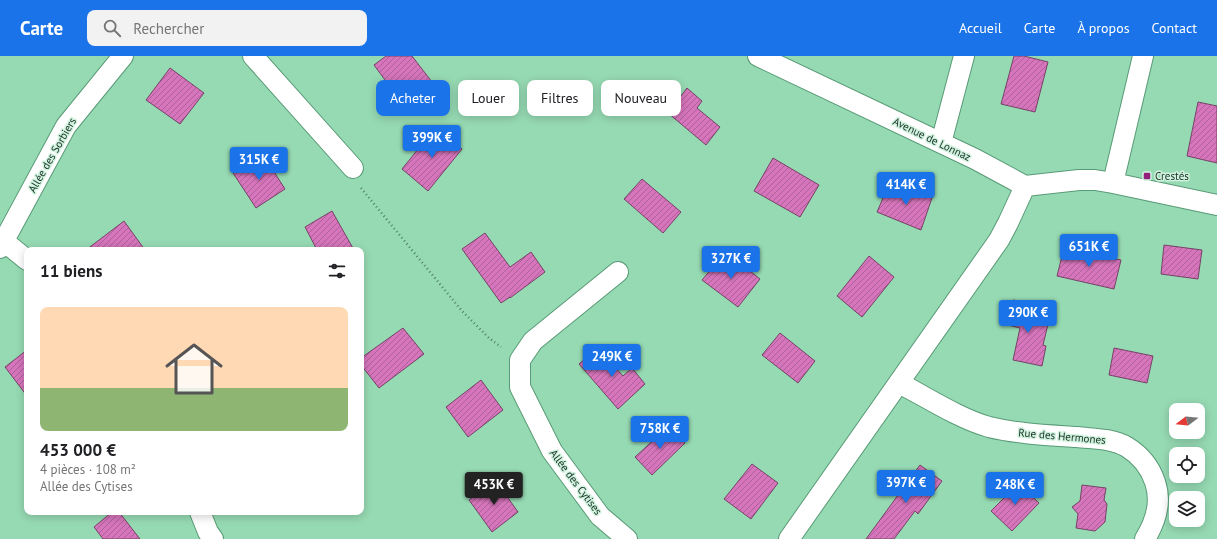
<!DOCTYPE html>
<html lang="fr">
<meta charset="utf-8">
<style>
:root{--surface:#fff;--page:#f2f2f2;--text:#202124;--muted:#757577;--accent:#1a73e8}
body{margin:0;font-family:"PT Sans",sans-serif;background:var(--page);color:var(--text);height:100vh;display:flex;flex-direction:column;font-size:15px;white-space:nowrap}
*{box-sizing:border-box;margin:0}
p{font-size:13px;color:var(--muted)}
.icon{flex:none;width:22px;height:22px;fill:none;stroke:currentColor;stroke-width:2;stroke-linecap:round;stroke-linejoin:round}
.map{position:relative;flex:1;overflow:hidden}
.side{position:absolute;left:24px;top:191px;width:340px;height:268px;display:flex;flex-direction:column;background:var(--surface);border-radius:8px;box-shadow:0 2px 10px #0003}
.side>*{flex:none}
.guide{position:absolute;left:376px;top:24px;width:380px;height:36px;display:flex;gap:8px}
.needle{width:26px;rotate:254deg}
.buttons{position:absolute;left:1169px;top:347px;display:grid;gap:8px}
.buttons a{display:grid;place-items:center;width:36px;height:36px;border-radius:8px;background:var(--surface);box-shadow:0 2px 10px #0003;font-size:20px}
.price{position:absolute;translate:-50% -34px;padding:0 9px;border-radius:4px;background:var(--accent);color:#fff;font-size:13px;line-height:26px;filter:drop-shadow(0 1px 2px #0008)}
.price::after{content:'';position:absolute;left:50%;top:24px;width:12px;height:9px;margin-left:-6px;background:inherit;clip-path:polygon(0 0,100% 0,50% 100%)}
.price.current{background:#222;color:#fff}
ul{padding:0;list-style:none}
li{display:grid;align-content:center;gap:8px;height:212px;padding:0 16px}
li span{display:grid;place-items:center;height:124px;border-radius:8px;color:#555}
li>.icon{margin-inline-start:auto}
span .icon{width:72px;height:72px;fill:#fffc;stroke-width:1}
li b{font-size:17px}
h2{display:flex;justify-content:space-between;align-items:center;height:48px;padding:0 16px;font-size:17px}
.chip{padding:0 14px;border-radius:8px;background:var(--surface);box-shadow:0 2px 10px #0003;font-size:14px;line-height:36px}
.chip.current{background:var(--accent);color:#fff}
header{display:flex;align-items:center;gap:24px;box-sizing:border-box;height:56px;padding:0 20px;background:var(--accent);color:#fff}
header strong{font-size:19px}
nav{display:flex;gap:22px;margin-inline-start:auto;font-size:14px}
.search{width:280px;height:36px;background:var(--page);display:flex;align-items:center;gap:10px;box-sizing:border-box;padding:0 14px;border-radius:8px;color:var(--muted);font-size:15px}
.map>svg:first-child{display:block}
.building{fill:url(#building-hatch);stroke:#764267}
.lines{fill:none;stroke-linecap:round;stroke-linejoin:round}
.minor-casing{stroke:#589a76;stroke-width:22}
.path{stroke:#518066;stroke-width:2.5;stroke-dasharray:1 3;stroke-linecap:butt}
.minor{stroke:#fff;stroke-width:20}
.poi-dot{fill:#951f7c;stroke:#d1f2de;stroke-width:1.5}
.labels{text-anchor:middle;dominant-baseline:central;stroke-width:3;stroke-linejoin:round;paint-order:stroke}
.street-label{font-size:11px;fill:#163223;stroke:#d1f2de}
.poi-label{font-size:11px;fill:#163223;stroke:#d1f2de;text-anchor:start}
</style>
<header>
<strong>Carte</strong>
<div class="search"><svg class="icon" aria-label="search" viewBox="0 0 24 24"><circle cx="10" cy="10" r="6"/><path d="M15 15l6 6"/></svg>Rechercher</div>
<nav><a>Accueil</a><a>Carte</a><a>À propos</a><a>Contact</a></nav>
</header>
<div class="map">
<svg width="1217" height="483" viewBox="0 0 1217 483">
<defs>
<pattern id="building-hatch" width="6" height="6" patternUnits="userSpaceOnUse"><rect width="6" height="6" fill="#d675bb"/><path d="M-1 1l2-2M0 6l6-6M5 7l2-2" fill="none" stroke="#ad6198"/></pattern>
</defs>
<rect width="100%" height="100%" fill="#96dab3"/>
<path class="building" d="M386 0H412L432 26 394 54 379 34 388 28 374 9Z
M1014 0H1024L1048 6 1035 56 1001 48Z
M170 12 204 37 180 68 146 44Z
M687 32 702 45 697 52 720 71 706 89 668 57Z
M1198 46 1217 50V107L1187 100Z
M436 71 462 93 428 135 402 113Z
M262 97 285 133 256 152 233 117Z
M773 102 819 129 800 161 754 135Z
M642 123 681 156 663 177 624 143Z
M889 128 913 138 916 132 933 139 921 174 877 156Z
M332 155 354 194H317L305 171Z
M124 165 145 194H86Z
M485 177 510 211 531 196 545 216 510 242V241L501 247 462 193Z
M1164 189 1202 194 1198 223 1161 218Z
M1064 192 1121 204 1114 233 1057 220Z
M726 196 760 223 738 251 702 224Z
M869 200 894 221 862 261 837 240Z
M1013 244 1032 247 1030 260 1049 264 1043 289 1046 290 1042 310 1013 304 1020 272 1008 269Z
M403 272 424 298 379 332 361 309V302Z
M780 277 815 305 798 327 762 299Z
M598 292 623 320 632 312 645 328 618 353 579 308Z
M1114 292 1153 300 1147 327 1109 319Z
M27 294V340L5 311Z
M481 324 503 354 468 381 446 351Z
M669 370 685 387 652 419 635 401Z
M752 408 778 427 751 463 724 443Z
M920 409 942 425 918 458 915 455 894 483H866Z
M496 425 518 456 492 476 469 444Z
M1005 429 1021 430 1039 447 1012 475 991 455 1006 440Z
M1082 429 1106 432 1104 444 1107 448 1105 466 1095 475 1076 472 1078 458 1072 451 1080 445Z
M112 456H119L140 483H103L94 471Z"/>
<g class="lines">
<defs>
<path id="minor" d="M253 0 353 112
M758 0 975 103 1025 130 1079 124H1095L1113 127 1217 149
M941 87 964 0
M1113 127 1143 0
M0 182 27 204
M0 192 66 70 123 0
M618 216 533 285 520 304V331L552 395 600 460 627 483
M899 327C926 341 960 363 989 371 1018 378 1048 379 1077 381 1093 383 1112 382 1127 391 1140 399 1150 411 1155 426 1162 446 1156 465 1145 483
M200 456 208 476 213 483
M789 483 999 184 1008 167 1025 130"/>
</defs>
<use href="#minor" class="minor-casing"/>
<path class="path" d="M361 132 462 255 489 282 501 291"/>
<use href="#minor" class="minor"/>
</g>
<rect class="poi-dot" x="1143" y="116" width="8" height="8" rx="2"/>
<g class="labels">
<g class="street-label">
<text transform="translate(932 83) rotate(26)">Avenue de Lonnaz</text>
<text transform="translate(52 99) rotate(-60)">Allée des Sorbiers</text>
<text transform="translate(1062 380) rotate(5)">Rue des Hermones</text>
<text transform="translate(576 426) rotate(53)">Allée des Cytises</text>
</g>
<g class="poi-label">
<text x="1155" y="120">Crestés</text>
</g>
</g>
</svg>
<div class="buttons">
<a><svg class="needle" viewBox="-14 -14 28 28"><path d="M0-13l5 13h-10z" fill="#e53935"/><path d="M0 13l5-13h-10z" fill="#757577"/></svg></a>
<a><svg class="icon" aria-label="locate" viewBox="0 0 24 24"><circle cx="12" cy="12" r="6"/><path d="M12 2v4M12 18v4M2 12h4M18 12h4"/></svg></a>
<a><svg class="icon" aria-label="layers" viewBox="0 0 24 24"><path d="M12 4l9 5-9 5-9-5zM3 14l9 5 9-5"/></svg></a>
</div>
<b class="price" style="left:432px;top:103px">399K €</b>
<b class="price" style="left:259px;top:125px">315K €</b>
<b class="price" style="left:906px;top:150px">414K €</b>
<b class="price" style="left:1089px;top:212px">651K €</b>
<b class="price" style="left:731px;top:224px">327K €</b>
<b class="price" style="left:1028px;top:278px">290K €</b>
<b class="price" style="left:612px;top:322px">249K €</b>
<b class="price" style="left:660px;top:394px">758K €</b>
<b class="price" style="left:906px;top:448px">397K €</b>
<b class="price current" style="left:494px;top:450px">453K €</b>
<b class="price" style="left:1015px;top:450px">248K €</b>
<div class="guide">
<a class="chip current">Acheter</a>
<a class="chip">Louer</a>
<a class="chip">Filtres</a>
<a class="chip">Nouveau</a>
</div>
<section class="side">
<h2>11 biens<svg class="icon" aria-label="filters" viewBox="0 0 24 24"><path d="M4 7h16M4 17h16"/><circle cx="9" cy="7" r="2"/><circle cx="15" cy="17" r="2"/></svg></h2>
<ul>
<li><span style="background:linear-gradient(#ffd9b3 65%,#8fb573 0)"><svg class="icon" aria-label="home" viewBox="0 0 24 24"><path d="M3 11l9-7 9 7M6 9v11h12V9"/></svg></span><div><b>453 000 €</b><p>4 pièces · 108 m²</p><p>Allée des Cytises</p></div></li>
</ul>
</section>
</div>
